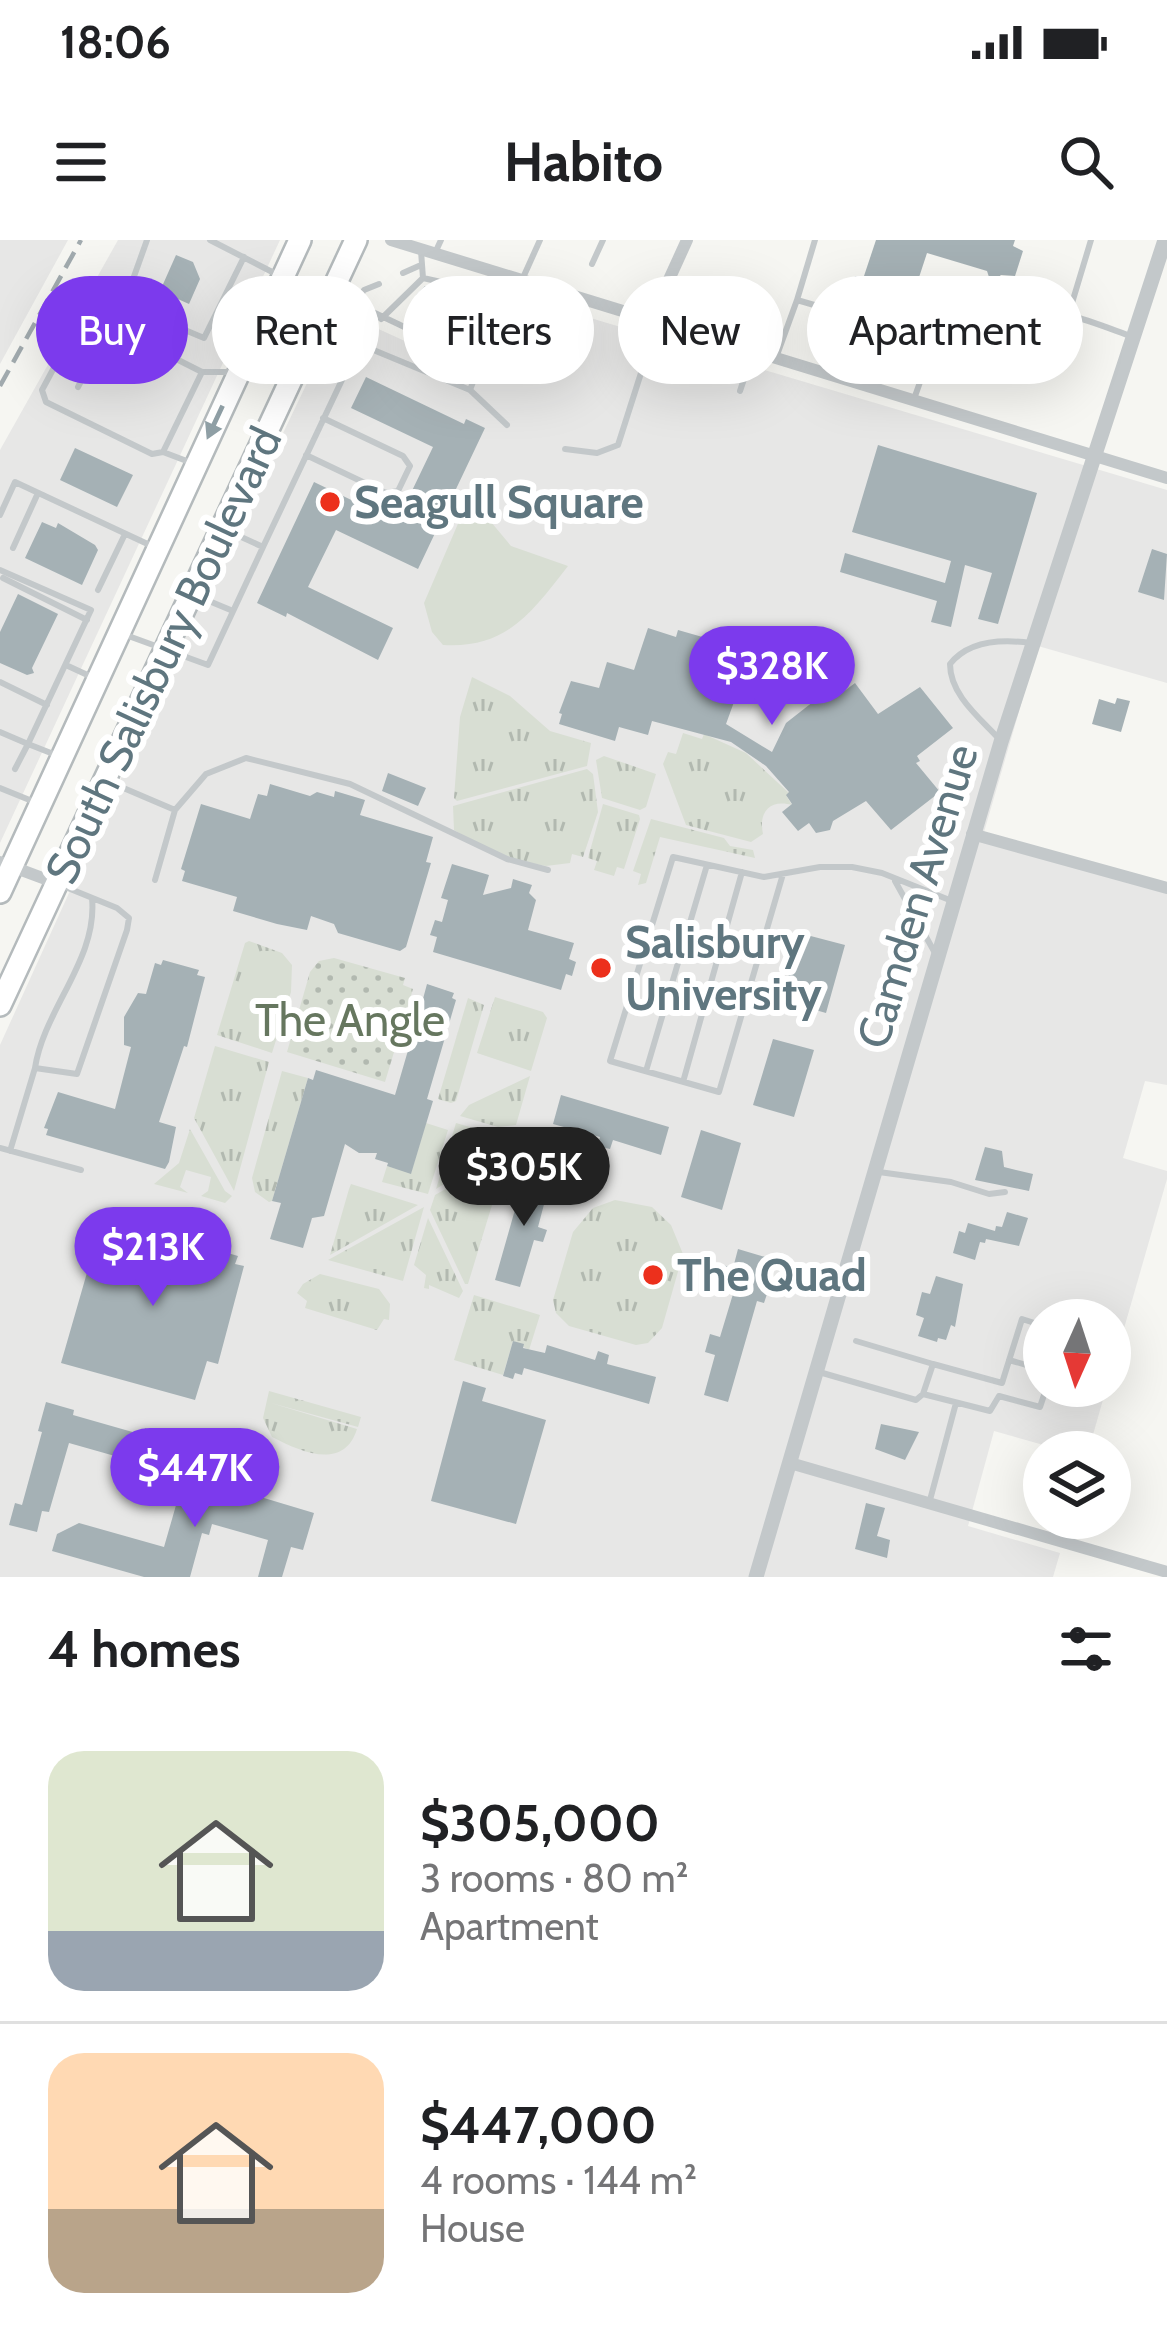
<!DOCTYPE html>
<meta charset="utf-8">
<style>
:root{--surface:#fff;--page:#f2f2f2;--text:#202124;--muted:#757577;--line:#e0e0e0;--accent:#7c3aed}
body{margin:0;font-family:Cabin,sans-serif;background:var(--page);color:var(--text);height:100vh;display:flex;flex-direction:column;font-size:45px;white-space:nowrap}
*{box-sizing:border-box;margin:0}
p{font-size:39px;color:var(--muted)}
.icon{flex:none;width:66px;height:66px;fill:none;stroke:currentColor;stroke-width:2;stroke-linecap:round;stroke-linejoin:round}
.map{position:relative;height:1337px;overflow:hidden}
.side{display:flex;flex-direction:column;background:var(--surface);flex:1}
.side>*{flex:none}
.banner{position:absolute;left:36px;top:36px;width:1095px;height:108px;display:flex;gap:24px}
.needle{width:78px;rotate:183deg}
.buttons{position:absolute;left:1023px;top:1059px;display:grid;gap:24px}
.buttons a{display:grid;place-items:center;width:108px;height:108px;border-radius:50%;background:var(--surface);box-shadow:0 12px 48px #0002;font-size:60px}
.price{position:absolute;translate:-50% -102px;padding:0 27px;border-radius:42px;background:var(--accent);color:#fff;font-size:39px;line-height:78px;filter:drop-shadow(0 3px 6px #0008)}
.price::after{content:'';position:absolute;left:50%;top:72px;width:36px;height:27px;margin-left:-18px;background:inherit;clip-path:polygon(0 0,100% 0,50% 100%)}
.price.current{background:#222;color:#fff}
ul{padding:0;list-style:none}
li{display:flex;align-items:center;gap:36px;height:300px;padding:0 48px}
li+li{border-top:3px solid var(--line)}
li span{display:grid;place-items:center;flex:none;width:336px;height:240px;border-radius:36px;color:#555}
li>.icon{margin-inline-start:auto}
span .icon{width:144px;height:144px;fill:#fffc;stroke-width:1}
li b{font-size:51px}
h2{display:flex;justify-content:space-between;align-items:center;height:144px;padding:0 48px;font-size:51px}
.tag{padding:0 42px;border-radius:54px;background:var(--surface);box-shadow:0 12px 48px #0002;font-size:42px;line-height:108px}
.tag.current{background:var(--accent);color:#fff}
.status{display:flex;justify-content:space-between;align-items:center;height:84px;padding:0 60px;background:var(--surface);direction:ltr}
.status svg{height:33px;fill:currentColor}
header{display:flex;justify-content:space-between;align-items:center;height:156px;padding:0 48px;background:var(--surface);font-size:54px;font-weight:700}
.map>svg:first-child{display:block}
.built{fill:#e7e7e6}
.grass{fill:url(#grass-tufts)}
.park{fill:url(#park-dots)}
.garden{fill:#d8ded3}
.building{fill:#a5b1b5}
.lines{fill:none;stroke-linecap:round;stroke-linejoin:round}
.primary-casing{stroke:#b4babc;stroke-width:26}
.service{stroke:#c3c8ca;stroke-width:6}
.minor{stroke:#c3c8ca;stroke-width:12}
.tertiary{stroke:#c3c8ca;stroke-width:15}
.primary{stroke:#fff;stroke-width:21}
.rail{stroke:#a1aaae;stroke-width:4.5;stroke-dasharray:18 9;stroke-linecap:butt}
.oneway{fill:#8f9fa5}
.poi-dot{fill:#ec301c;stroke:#fff;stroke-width:4.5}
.labels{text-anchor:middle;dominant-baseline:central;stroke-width:12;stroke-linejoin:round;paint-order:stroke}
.poi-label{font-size:45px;font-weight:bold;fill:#5f767f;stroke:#fff;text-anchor:start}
.street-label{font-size:45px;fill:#5f767f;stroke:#fff}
.park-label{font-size:45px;fill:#66775f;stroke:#fff}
</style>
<div class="status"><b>18:06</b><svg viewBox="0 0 49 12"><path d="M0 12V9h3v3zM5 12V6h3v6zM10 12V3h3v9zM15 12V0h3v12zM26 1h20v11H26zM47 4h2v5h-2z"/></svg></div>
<header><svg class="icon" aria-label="menu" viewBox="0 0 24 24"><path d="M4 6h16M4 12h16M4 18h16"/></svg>Habito<svg class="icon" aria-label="search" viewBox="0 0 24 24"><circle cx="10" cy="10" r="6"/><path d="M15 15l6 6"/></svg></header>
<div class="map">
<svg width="1167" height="1337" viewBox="0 0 1167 1337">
<defs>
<pattern id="grass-tufts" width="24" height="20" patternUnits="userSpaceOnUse" patternTransform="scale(3)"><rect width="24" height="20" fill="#d8ded3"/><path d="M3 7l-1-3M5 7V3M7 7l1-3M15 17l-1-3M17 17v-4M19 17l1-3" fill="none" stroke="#b2b9b0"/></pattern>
<pattern id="park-dots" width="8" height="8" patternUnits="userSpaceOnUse" patternTransform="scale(3)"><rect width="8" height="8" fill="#d8ded3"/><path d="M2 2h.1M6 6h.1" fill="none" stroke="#b2b9b0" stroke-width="1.8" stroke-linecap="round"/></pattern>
</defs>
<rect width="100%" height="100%" fill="#f6f6f2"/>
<path class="built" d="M0 0H68L0 124Z
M118 0H280L0 603V210Z
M520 57 1167 250V443L1038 406 982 599 1167 651V845L1145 841 1123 918 1167 931V939L1110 1137V1080H1044V1146H1107L1088 1212H1068L994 1191 968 1286 1060 1313 1053 1337H0V805L182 404 341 72 484 137Z"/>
<path class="grass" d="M472 437 510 456 550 491 591 503 587 526 457 561 454 558 460 477Z
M683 493 702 499 704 494 746 513 789 553 787 557 792 565C771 559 758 571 763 594L751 602 686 585 663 524 668 512 676 514Z
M604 516 656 534 646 567 640 570 602 558 596 520Z
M587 529 593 534 598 572 583 617 572 614 570 623 546 626 519 621 481 606 454 590 453 566Z
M603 564 639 575 640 579 624 629 617 627 614 636 594 630 597 621 588 618Z
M651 579 724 598 730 606 753 610 755 618 660 597 646 643 638 645 641 634 633 631Z
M249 701 282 713 292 725 291 752 272 813 217 795 245 703Z
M495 757 543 772 547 778 531 831 477 813Z
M468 758 484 765 456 861 451 863 438 859Z
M215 806 269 822 234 951 194 878Z
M282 831 308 838 272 961 269 962 255 952 252 938Z
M530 836 516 885 498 887 460 876 469 865Z
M426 883 448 890 428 954 382 942 387 926 411 933Z
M456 883 505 897 509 903 436 949Z
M190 889 225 951 232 956 225 963 201 956 208 951 211 937 186 930 180 947 188 953 154 944 179 923Z
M500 918 506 919 468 1044H465L430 970 435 955Z
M351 944 418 965 330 1015 349 949Z
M615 960 652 967 671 985 683 1014 662 1088 648 1103 636 1105 569 1086 556 1073 553 1060 573 992 593 968Z
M424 967 403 1041 328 1020Z
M428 978 463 1051 459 1058 429 1045V1049L424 1048 426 1035 414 1025Z
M320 1034 379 1049 390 1064 389 1080 384 1079 377 1090 305 1068 307 1061 297 1053 303 1044Z
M474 1055 540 1075 529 1110 513 1101 503 1135 454 1120Z
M269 1151 361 1177 358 1187 271 1163 357 1189C344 1231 301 1212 272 1197L263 1178Z"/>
<path class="park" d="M334 718 405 738 403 745 413 749 385 842 287 812 310 732 319 721Z"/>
<path class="garden" d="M466 265 486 276 511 306 568 326C532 372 507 409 443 405L432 392 424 363Z"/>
<path class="building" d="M876 0H1015L1013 6 1023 11 1015 36 1001 35 991 43 987 31 927 13 907 74 848 59 855 36 863 39Z
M176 15 193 22 200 39 189 64 160 51Z
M425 46 479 61 467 101 409 81 416 55Z
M366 137 464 184 466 179 485 188 418 329 336 290 308 347 393 388 378 420 287 373 286 377 257 363 314 242 397 282 433 207 351 168Z
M878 205 1037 253 998 384 978 379 992 333 965 325 951 387 931 382 937 361 840 332 845 313 945 343 951 321 852 292Z
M75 208 133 235 117 267 60 240Z
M42 282 56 288 58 283 95 305 98 310 82 345 25 318Z
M1152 309 1167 314 1164 360 1138 352Z
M18 354 58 374 32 428 34 433 27 435 0 423V392Z
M648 388 676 397 678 390 720 402 723 396 751 405 750 418 726 484 772 512 786 483 832 447 839 455 855 443 878 474 920 447 953 488 917 516 920 521 916 523 940 552 891 590 866 561 833 581 830 590 816 593 809 583 798 591 782 572 792 564 786 555 789 552 766 526 731 502 652 481 648 495 619 487 615 501 559 484 562 474 559 473 571 441 599 448 607 422 634 430Z
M1117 458 1130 461 1121 492 1092 484 1099 459 1115 464Z
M388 533 426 548 418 566 382 551Z
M270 544 310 556 317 552 334 557 335 551 365 560 360 575 433 597 426 622 431 623 406 707 400 711 338 693 334 684 311 676 307 690 277 684 233 671 237 657 182 641 185 631 181 629 201 564 250 579 258 554 267 556Z
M452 624 489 635 483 655 511 648 513 639 532 645 529 653 536 660 528 690 574 703 569 719 576 722 572 736 566 734 561 750 433 712 437 697 430 695 435 680 442 682 448 660 441 658Z
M803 694 845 705 826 773 784 761 786 753 783 752Z
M163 720 199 730 197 735 205 737 187 807 184 806 159 882 176 887 169 922 165 929 46 895 48 889 44 888 58 852 115 869 131 807 124 805V777L138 753 146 754 155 723 161 725Z
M427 744 454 753 452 758 456 760 427 859 433 861 411 934 387 926 388 923 375 919 377 913H359L345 904 324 976 312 978 303 1008 270 999 281 963 272 961 308 838 313 840 316 830 395 855 409 807 400 804 410 767 420 770Z
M773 799 814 810 794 877 753 865Z
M561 855 669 887 661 915 613 900 610 909 597 906 600 897 553 884Z
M701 890 741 903 722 970 681 957Z
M985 907 1002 911 1004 927 1033 934 1029 951 975 940Z
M526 931 551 938 538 987 547 990 543 1002 534 1000 520 1047 495 1040Z
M1007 972 1028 978 1019 1006 986 999 985 1003 980 1002 975 1020 953 1013 959 991 965 993 968 983 995 991 996 986 1002 987Z
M103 977 238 1016 235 1024 244 1026 218 1124 207 1121 195 1160 61 1123Z
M738 1009 772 1019 767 1038 772 1039 764 1063 757 1061 728 1162 704 1155 715 1115 705 1112 710 1094 720 1097 733 1054 699 1044 706 1020 733 1028Z
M936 1036 963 1044 955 1087 951 1085 946 1100 938 1098 937 1102 918 1096 924 1078 916 1075 922 1052 930 1054Z
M513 1101 524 1104 523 1108 545 1113 547 1105 595 1120 598 1111 609 1115 607 1124 656 1137 649 1164 524 1128 522 1135 515 1133 513 1139 503 1136Z
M463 1141 486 1148 482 1161 546 1180 516 1284 431 1261Z
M46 1162 74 1170 73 1175 143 1195 145 1188 166 1194 159 1221 138 1215 136 1222 69 1203 49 1272 42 1271 37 1292 9 1285 15 1263 22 1265 42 1192 38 1191Z
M881 1184 919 1192 905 1220 875 1209Z
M208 1216 224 1221 217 1244 314 1273 303 1310 291 1307 282 1337H258L268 1300 212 1284 209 1295 202 1293 190 1337H144L52 1311 57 1294 79 1283 164 1307 187 1227Z
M866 1263 885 1268 877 1296 890 1300 887 1318 855 1309Z"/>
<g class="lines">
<defs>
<path id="primary" d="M0 652 300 0
M0 765 356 0"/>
</defs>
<use href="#primary" class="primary-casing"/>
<path class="service" d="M147 0 132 42 135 65 149 75 204 98 244 17
M210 0 280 36
M421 11 423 38
M435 13 441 0
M592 24 603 0
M403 33 421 25
M522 40 540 0
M984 42C950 46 945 72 935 100L974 113 1003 106C1023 86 1020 62 998 46
M335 54 480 123
M797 60 815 0
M355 64 364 50 379 44
M1017 70C1059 67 1094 83 1133 97
M1069 73 1091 0
M381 79 423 38 486 52 493 30
M318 86 359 104
M777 115 797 60 935 100 914 159
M202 132H235
M78 147 110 85
M470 150 507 185
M740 151 753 112
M565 209 597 213 618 205 657 83
M163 212 202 132 97 79 79 81 42 150 46 162 152 214 163 212 192 223
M306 215 386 253 398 251 410 226 403 216 323 178
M0 275 15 242 154 307
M226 290 263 307 359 104 470 150 511 39
M13 308 38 253
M0 330 91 370 28 504 56 515
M3 338 87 380
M98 350 125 294
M197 356 233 371
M123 394 208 425 263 307
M68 426 94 438
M0 442 47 465
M0 492 28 504 15 529
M1000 500C980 478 950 455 950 424 969 400 1002 399 1031 403
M107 541 175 570 155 640
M0 548 37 563
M175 570 206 534 246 518 350 544 507 619 548 630
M783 634 719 852 610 821 673 617 764 637 820 627H852L882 633 952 661
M895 641 935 713
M35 828C44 769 98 719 92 658
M646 831 707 625
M683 842 742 632
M0 908 81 930
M10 911 35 828 77 834 127 690 129 678 117 668 63 646
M879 932 951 942 989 954 1005 952
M1044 1086 1022 1079 1002 1143 933 1124 923 1154 990 1171 999 1156 1040 1167 1047 1146
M856 1101 933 1124
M1009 1120 1044 1130
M819 1132 916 1160 923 1154
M930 1260 956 1163"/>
<path class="minor" d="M391 0 1167 238
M652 77 687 0
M972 594 1167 648
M0 622 56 643
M790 1223 1167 1332"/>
<path class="tertiary" d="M756 1337 1001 502 1165 0"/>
<use href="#primary" class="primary"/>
<path class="rail" d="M0 146 81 0"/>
</g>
<defs><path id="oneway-solid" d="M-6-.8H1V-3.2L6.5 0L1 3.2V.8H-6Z" transform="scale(3)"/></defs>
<use class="oneway" href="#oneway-solid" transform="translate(215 182) rotate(115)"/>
<g class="poi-dot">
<circle cx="330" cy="262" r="12"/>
<circle cx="601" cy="728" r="12"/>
<circle cx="653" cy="1035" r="12"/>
</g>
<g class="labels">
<g class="poi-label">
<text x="354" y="262">Seagull Square</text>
<text x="625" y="702">Salisbury<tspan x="625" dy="52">University</tspan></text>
<text x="677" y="1035">The Quad</text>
</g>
<g class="street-label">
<text transform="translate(163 415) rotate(-65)">South Salisbury Boulevard</text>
<text transform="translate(917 656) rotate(-73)">Camden Avenue</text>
</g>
<g class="park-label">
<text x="350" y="780">The Angle</text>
</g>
</g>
</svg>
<div class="buttons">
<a><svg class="needle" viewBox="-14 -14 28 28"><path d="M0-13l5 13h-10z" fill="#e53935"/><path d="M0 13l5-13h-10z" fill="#757577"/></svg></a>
<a><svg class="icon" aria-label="layers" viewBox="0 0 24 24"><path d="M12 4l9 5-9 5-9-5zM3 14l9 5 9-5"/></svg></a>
</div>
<b class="price" style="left:772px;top:488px">$328K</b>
<b class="price current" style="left:524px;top:989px">$305K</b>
<b class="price" style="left:153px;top:1069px">$213K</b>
<b class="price" style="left:195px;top:1290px">$447K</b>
<div class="banner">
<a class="tag current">Buy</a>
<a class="tag">Rent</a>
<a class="tag">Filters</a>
<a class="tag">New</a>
<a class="tag">Apartment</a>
</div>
</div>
<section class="side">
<h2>4 homes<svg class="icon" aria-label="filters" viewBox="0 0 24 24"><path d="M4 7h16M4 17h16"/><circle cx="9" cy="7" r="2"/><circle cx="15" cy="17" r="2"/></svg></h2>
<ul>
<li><span style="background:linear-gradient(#dfe7d0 75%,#9aa5b1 0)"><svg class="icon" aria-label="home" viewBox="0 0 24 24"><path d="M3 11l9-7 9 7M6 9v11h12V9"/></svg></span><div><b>$305,000</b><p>3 rooms · 80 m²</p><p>Apartment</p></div></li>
<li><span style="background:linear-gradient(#ffd9b3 65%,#b9a48a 0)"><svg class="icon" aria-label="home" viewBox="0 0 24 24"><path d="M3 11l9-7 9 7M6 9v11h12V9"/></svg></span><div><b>$447,000</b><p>4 rooms · 144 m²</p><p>House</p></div></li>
</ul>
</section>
